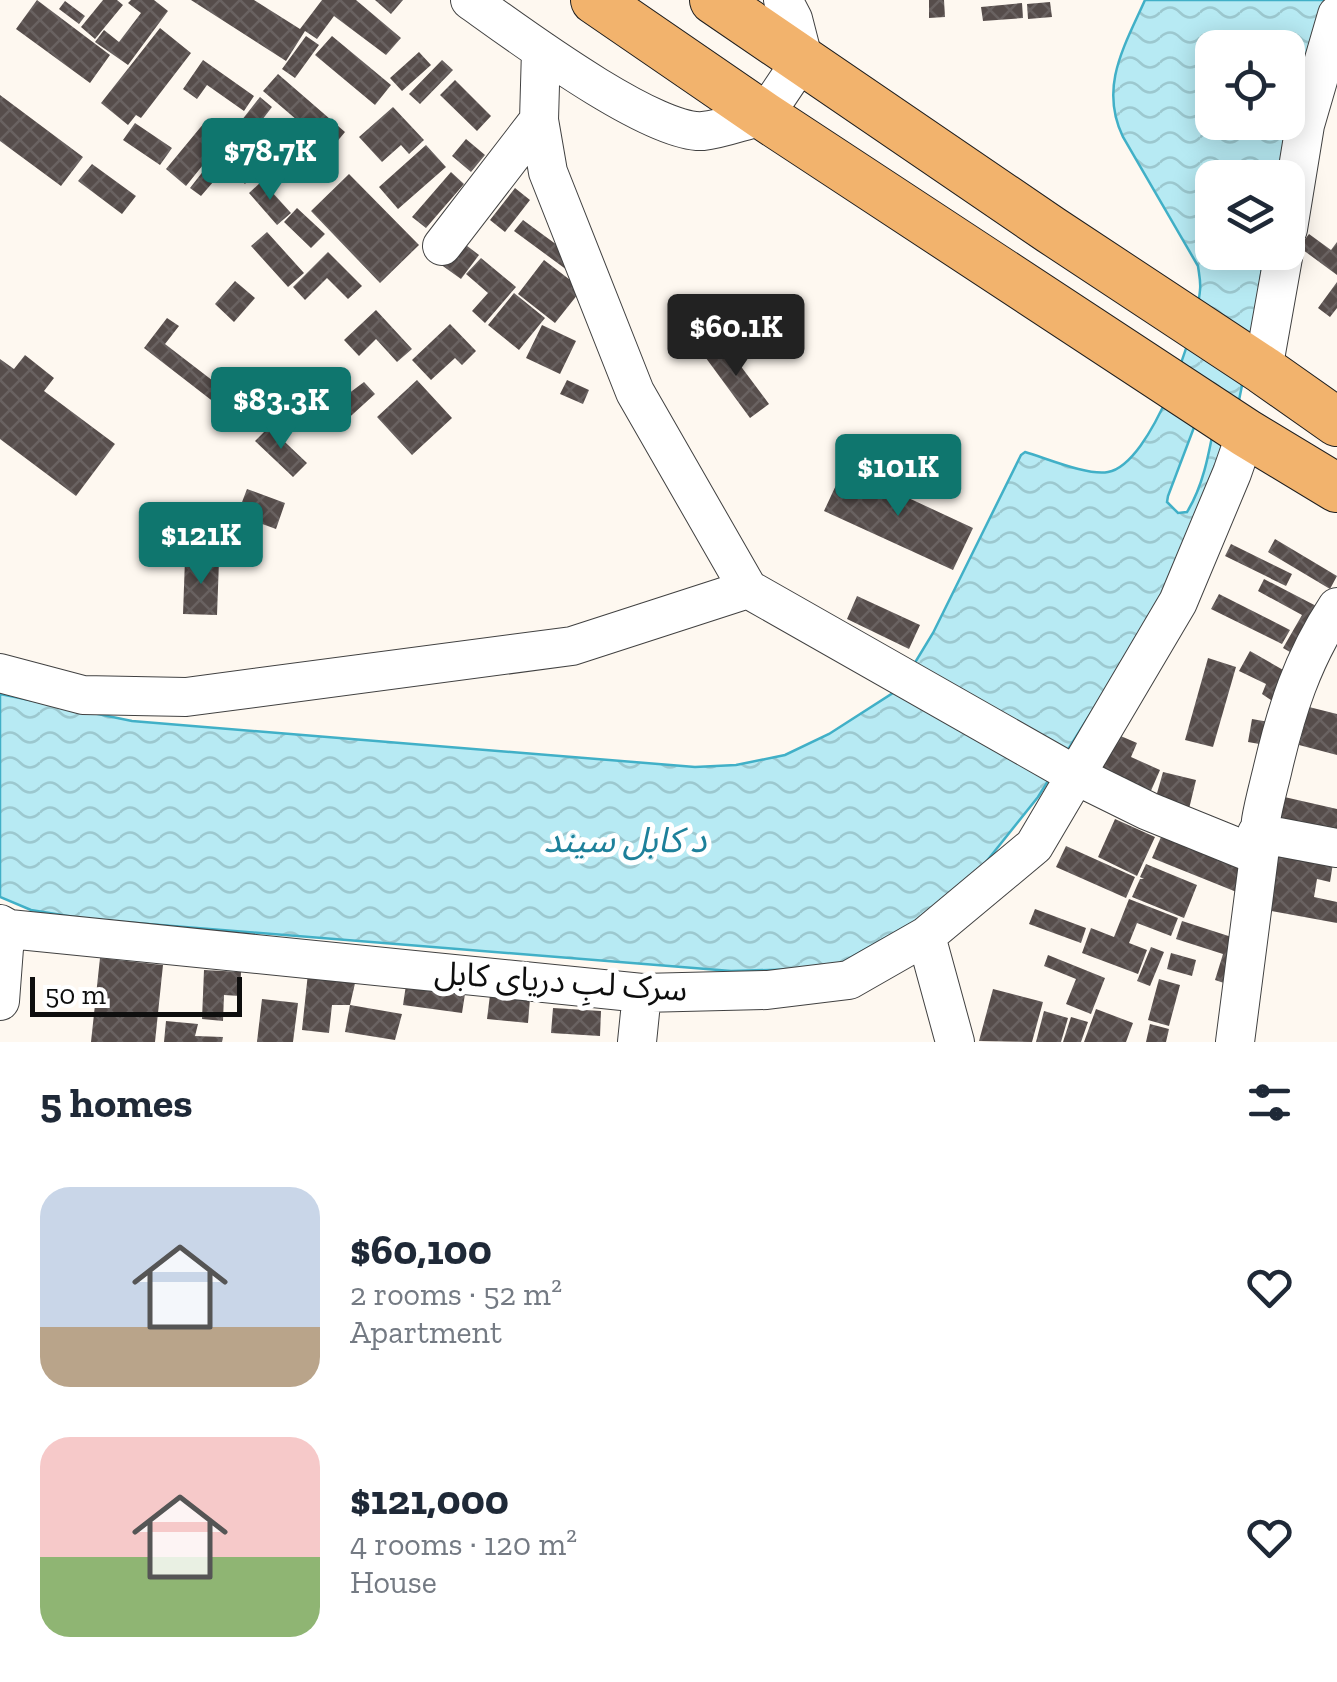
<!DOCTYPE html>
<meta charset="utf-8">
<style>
:root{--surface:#fff;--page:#f6f6f7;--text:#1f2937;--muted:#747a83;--accent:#0f766e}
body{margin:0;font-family:"Zilla Slab","Noto Sans Arabic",serif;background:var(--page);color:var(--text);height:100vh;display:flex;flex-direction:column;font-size:38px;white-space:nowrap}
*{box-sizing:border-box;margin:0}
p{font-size:32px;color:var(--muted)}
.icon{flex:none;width:55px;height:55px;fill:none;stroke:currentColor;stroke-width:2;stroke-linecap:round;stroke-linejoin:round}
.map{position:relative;height:1042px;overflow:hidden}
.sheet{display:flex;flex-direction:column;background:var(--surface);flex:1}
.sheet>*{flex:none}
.fabs{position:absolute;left:1195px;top:30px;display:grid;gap:20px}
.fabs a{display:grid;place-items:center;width:110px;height:110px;border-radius:20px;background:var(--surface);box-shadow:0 5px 25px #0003;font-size:50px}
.scale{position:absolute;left:30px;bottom:25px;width:212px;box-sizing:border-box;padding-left:10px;border:5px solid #0e0e0e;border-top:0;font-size:28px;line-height:35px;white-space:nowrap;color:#0e0e0e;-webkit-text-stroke:8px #fff;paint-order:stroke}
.price{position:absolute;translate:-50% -85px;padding:0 22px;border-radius:10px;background:var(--accent);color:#fff;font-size:32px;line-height:65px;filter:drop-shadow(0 2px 5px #0008)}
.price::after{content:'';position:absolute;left:50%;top:60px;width:30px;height:22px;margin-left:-15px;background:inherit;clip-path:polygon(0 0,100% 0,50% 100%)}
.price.on{background:#222;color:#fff}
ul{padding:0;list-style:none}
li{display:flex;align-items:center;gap:30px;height:250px;padding:0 40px}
li span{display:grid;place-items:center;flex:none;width:280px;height:200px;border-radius:30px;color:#555}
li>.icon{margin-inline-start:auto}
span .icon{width:120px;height:120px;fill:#fffc;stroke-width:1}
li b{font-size:42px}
h2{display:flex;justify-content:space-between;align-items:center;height:120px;padding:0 40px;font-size:42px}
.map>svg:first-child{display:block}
.water{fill:url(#water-waves);stroke:#41b0c7;stroke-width:2.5;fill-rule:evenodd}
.building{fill:url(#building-cross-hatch)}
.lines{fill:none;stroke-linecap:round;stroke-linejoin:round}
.minor-casing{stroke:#414141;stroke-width:40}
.major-casing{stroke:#1f1f1f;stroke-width:50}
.minor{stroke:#fff;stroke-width:38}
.major{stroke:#f2b36d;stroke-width:48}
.labels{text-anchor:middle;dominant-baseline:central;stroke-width:10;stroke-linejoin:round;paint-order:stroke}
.street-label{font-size:32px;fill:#0e0e0e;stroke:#fff}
.water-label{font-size:35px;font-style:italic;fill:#1d809a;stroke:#fff}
</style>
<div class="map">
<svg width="1337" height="1042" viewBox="0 0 1337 1042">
<defs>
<pattern id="water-waves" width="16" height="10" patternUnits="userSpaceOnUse" patternTransform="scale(2.5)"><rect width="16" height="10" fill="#b7eaf3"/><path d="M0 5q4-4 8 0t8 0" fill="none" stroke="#9cc8cf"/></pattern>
<pattern id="building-cross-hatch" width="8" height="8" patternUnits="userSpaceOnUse" patternTransform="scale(2.5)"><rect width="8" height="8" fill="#564d4b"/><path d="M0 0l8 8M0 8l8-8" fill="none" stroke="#696261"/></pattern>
</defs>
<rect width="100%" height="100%" fill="#fef8f0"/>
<path class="water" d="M1145 0H1326L1277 177 1212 178V252L1264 253 1255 321 1232 435 1175 580 1038 797 958 897 841 963 803 969 731 971 86 919 31 910 0 897V694L132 721 695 767 736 765 785 755 829 734 899 689 933 633 1021 455 1025 452C1046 458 1088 476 1108 472 1152 464 1197 329 1200 290 1201 282 1199 274 1198 266L1123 137C1099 87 1124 47 1145 0ZM1212 48H1288V122H1212ZM1204 401H1219C1211 438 1207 480 1187 512L1178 513 1167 502 1168 496Z"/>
<path class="building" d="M37 0 110 55 90 83 16 29Z
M103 0H117L123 5 95 39 81 27Z
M131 0H154L168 11 128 65 95 42 104 30 119 42 141 13 128 3Z
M191 0H254L300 29 322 0H356L401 38 386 55 334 16 317 39 305 31 286 61Z
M375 0H403L391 14Z
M929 0H944L945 17 929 18Z
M65 1 85 16 79 24 59 9Z
M1050 2 1052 17 1028 19 1027 4Z
M1022 3 1023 18 983 21 981 7Z
M160 28 191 53 141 118 136 115 128 125 101 103Z
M306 36 319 45 295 78 282 69Z
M332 36 391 85 375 105 315 55Z
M419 52 431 65 402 91 390 78Z
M203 60 254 96 244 111 207 85 197 99 183 89Z
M442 60 453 70 420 104 409 94Z
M278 74 345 132 331 149 263 91Z
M455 80 491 116 477 131 440 95Z
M0 95 83 157 61 186 0 141Z
M260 97 272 107 262 120 284 143 272 152 261 143 256 150 245 142 235 154 223 144Z
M393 107 424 140 409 154 401 145 382 162 359 137Z
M135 123 172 148 160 165 123 140Z
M204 123 224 139 186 186 166 169Z
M300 137 323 162 301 182 279 157Z
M466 139 485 155 471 172 452 156Z
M426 145 446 167 398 209 379 187Z
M222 147 253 174 245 184 226 167 201 196 190 188Z
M92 164 136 196 122 214 78 181Z
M451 172 464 184 426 228 412 217Z
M349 174 419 245 380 283 311 211Z
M262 181 291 213 277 225 249 193Z
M515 188 530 200 505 232 490 220Z
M297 208 325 234 311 248 284 222Z
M523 220 576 259 567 270 514 231Z
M267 232 304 273 288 287 251 246Z
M1309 234 1331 250 1337 242V275L1299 247Z
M458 239 479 255 461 279 440 264Z
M328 252 362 286 348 299 327 278 305 300 293 287Z
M481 258 516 287 485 323 472 311 488 293 466 274Z
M544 260 582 289 555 323 518 294Z
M235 281 255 298 234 322 215 304Z
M1337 282V308L1330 317 1318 308Z
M514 293 545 318 519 350 488 325Z
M376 310 412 349 397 362 376 339 359 356 344 340Z
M167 318 179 326 165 344 247 407 237 420 144 348Z
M450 324 476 351 462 365 455 358 431 380 412 360Z
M542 325 576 341 560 374 526 358Z
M722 341 769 404 750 418 703 354Z
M25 355 54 378 44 391 115 444 76 496 0 439V359L14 369Z
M417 380 452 418 412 455 377 417Z
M567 380 589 390 583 404 560 394Z
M364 382 375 394 342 424 328 409Z
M269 427 307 463 293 477 255 441Z
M844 468 973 528 953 570 824 511Z
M247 489 285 503 276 529 237 515Z
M1275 539 1337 576 1330 589 1268 552Z
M1231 544 1292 574 1286 586 1225 556Z
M185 559 219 561 217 615 183 614Z
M1264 579 1322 609 1297 656 1283 648 1302 615 1258 591Z
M1219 594 1290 630 1282 644 1211 609Z
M857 596 920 625 909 649 847 619Z
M1250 651 1292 675 1274 702 1262 694 1266 684 1239 671Z
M1208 658 1236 667 1213 747 1185 740Z
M1309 707 1337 714V755L1299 745Z
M1252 719 1269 722 1265 745 1248 742Z
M1116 734 1137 743 1131 757 1160 770 1150 793 1100 771Z
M1163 772 1196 780 1188 813 1154 804Z
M1280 796 1337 809V838L1274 823Z
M1115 819 1155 837 1137 876 1098 857Z
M1161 837 1253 874 1244 895 1152 858Z
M1066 846 1135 877 1126 898 1056 867Z
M1275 847 1334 857 1330 882 1317 879 1314 897 1337 902V923L1266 910Z
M1146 864 1197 885 1184 918 1132 897 1140 879H1144L1140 877Z
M1129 899 1178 918 1171 936 1137 923 1129 943 1147 950 1138 974 1082 953 1091 928 1114 937Z
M1035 909 1086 928 1081 943 1029 924Z
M1182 921 1244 941 1236 987 1215 980 1223 954 1176 939Z
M1151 947 1164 952 1150 986 1137 981Z
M1171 953 1196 960 1192 976 1167 969Z
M1048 955 1105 978 1091 1014 1066 1004 1076 979 1044 966Z
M100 958 163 965 155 1042H91Z
M204 970 241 972 240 996 224 995 223 1021 202 1019Z
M308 973 356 979 350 1005H332L329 1033 302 1030Z
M1159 979 1180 985 1169 1026 1148 1020Z
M406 985 465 994 462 1013 403 1005Z
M993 989 1043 1002 1032 1042 979 1041Z
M490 995 530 999 528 1023 487 1019Z
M262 999 298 1003 293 1042H257Z
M350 1005 402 1014 395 1040 345 1032Z
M553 1008 601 1011 600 1036 551 1033Z
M1096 1009 1133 1023 1126 1042H1084Z
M1044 1011 1068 1018 1061 1042H1036Z
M1071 1017 1088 1022 1081 1042H1063Z
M166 1021 198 1024 195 1036 223 1037 222 1042H164Z
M1150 1024 1169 1029 1166 1042H1146Z"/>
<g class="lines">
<defs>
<path id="minor" d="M470 0C515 32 653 135 703 131 723 129 744 120 764 116L803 58 793 19 783 0
M541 50 539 120 548 172 635 392 748 589 1077 776 1148 811 1259 856
M1288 229 1305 125 1337 15
M442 246 539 120
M1263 370 1284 252
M0 673 83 695 186 697 572 646 748 589
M1257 833 1337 848
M0 924 9 929 642 993 767 990 849 980 926 936 1034 846 1178 602 1232 473 1246 433
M926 936 955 1042
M0 1001 4 948 9 929
M637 1042 642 993
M1235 1042 1259 856C1257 827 1265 801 1272 772 1286 711 1302 660 1337 607"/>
<path id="major" d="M595 0 764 116 1246 433 1337 488
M714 0 1051 230 1263 370 1337 422"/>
</defs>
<use href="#minor" class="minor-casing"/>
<use href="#major" class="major-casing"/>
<use href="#minor" class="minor"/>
<use href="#major" class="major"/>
</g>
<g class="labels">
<g class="street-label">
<text transform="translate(561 981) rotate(4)">سرک لبِ دریای کابل</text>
</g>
<g class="water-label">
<text x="625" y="840">د کابل سيند</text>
</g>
</g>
</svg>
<div class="fabs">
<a><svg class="icon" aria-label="locate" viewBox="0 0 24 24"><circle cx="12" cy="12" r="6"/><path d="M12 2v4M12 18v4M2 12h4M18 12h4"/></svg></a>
<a><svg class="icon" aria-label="layers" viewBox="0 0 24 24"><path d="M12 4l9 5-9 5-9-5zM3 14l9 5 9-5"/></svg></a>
</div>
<div class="scale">50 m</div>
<b class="price" style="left:270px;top:203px">$78.7K</b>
<b class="price on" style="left:736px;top:379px">$60.1K</b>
<b class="price" style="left:281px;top:452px">$83.3K</b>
<b class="price" style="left:898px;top:519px">$101K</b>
<b class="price" style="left:201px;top:587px">$121K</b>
</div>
<section class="sheet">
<h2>5 homes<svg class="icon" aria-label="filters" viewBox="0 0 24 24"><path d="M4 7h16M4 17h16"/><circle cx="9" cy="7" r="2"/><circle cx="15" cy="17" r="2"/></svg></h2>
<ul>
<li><span style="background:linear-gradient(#c9d6e8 70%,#b9a48a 0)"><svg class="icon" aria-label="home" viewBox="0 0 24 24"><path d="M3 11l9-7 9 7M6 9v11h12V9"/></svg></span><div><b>$60,100</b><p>2 rooms · 52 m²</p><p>Apartment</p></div><svg class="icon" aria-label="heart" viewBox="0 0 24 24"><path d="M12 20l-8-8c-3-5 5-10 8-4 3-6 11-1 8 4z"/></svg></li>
<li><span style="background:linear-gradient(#f6c9c9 60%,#8fb573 0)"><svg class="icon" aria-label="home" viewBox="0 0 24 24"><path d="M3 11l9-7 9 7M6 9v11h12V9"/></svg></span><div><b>$121,000</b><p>4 rooms · 120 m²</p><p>House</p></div><svg class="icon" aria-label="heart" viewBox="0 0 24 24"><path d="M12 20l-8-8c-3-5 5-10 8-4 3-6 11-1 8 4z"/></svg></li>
</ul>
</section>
